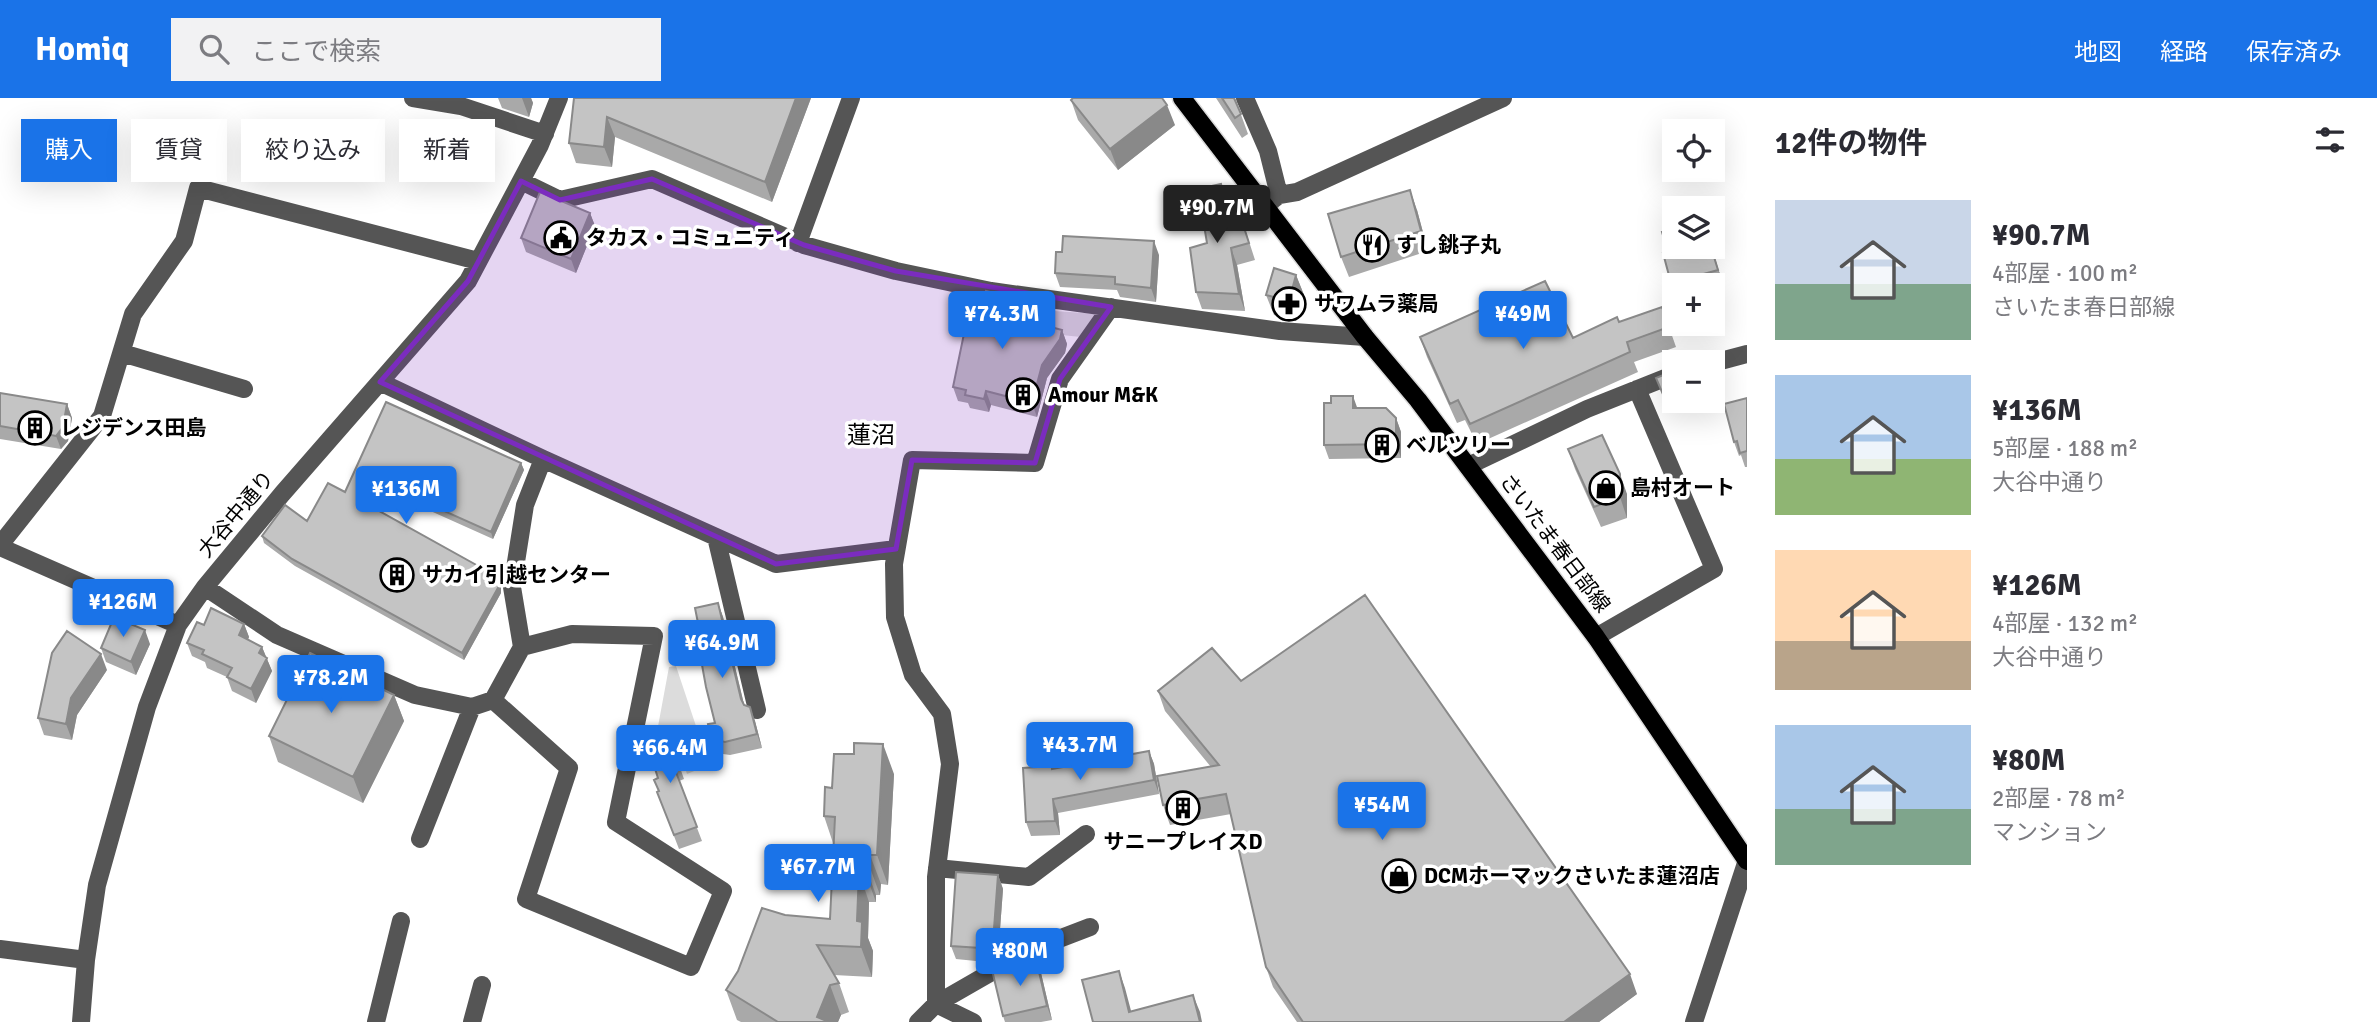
<!DOCTYPE html>
<html lang="ja">
<meta charset="utf-8">
<style>
:root{--surface:#fff;--page:#f2f2f3;--text:#2b2b33;--muted:#7c7c81;--accent:#1a73e8}
body{margin:0;font-family:Signika,"Noto Sans JP",sans-serif;background:var(--page);color:var(--text);height:100vh;display:flex;flex-direction:column;font-size:26px;white-space:nowrap}
*{box-sizing:border-box;margin:0}
p{font-size:23px;color:var(--muted)}
.icon{flex:none;width:38px;height:38px;fill:none;stroke:currentColor;stroke-width:2;stroke-linecap:round;stroke-linejoin:round}
.map{position:relative;flex:1;overflow:hidden}
.panel{display:flex;flex-direction:column;background:var(--surface);width:630px}
.panel>*{flex:none}
.hud{position:absolute;left:21px;top:21px;width:665px;height:63px;display:flex;gap:14px}
.tools{position:absolute;left:1662px;top:21px;display:grid;gap:14px}
.tools a{display:grid;place-items:center;width:63px;height:63px;border-radius:0px;background:var(--surface);box-shadow:0 7px 28px #0002;font-size:35px}
.price{position:absolute;translate:-50% -60px;padding:0 16px;border-radius:7px;background:var(--accent);color:#fff;font-size:23px;line-height:46px;filter:drop-shadow(0 2px 4px #0008)}
.price::after{content:'';position:absolute;left:50%;top:42px;width:21px;height:16px;margin-left:-10px;background:inherit;clip-path:polygon(0 0,100% 0,50% 100%)}
.price.on{background:#222;color:#fff}
ul{padding:0;list-style:none}
li{display:flex;align-items:center;gap:21px;height:175px;padding:0 28px}
li span{display:grid;place-items:center;flex:none;width:196px;height:140px;border-radius:0px;color:#555}
li>.icon{margin-inline-start:auto}
span .icon{width:84px;height:84px;fill:#fffc;stroke-width:1}
li b{font-size:30px}
h2{display:flex;justify-content:space-between;align-items:center;height:84px;padding:0 28px;font-size:30px}
.chip{padding:0 24px;border-radius:0px;background:var(--surface);box-shadow:0 7px 28px #0002;font-size:24px;line-height:63px}
.chip.on{background:var(--accent);color:#fff}
header{display:flex;align-items:center;gap:42px;box-sizing:border-box;height:98px;padding:0 35px;background:var(--accent);color:#fff}
header strong{font-size:33px}
nav{display:flex;gap:38px;margin-inline-start:auto;font-size:24px}
.search{width:490px;height:63px;background:var(--page);display:flex;align-items:center;gap:18px;box-sizing:border-box;padding:0 24px;border-radius:0px;color:var(--muted);font-size:26px}
main{display:flex;flex:1;min-height:0}
.map>svg:first-child{display:block}
.green{fill:#dcdcdc}
.lines{fill:none;stroke-linecap:round;stroke-linejoin:round}
.major-casing{stroke:#dbdbdb;stroke-width:21}
.minor{stroke:#555;stroke-width:18}
.major{stroke:#000;stroke-width:18}
.wall{fill:#a9a9a9}
.shaded-wall{fill:#898989}
.building{fill:#c4c4c4;stroke:#898989;stroke-width:2}
.marked{fill:#7b2cbf;fill-opacity:0.2;stroke:#7b2cbf;stroke-width:5;stroke-linejoin:round}
.labels{text-anchor:middle;dominant-baseline:central;stroke-width:7;stroke-linejoin:round;paint-order:stroke}
.poi-label{font-size:21px;font-weight:bold;fill:#000;stroke:#fff;text-anchor:start}
.street-label{font-size:21px;fill:#000;stroke:#fff}
.quarter-label{font-size:24px;fill:#000;stroke:#fff}
</style>
<header>
<strong>Homiq</strong>
<div class="search"><svg class="icon" aria-label="search" viewBox="0 0 24 24"><circle cx="10" cy="10" r="6"/><path d="M15 15l6 6"/></svg>ここで検索</div>
<nav><a>地図</a><a>経路</a><a>保存済み</a></nav>
</header>
<main>
<div class="map">
<svg width="1747" height="924" viewBox="0 0 1747 924">
<rect width="100%" height="100%" fill="#fff"/>
<path class="green" d="M1054 213 1099 216 1081 239 1052 236Z
M676 568 709 667 687 676 677 645 654 650 669 569Z"/>
<g class="lines">
<defs>
<path id="major" d="M1182 0 1365 239 1418 302 1596 539 1747 763"/>
</defs>
<use href="#major" class="major-casing"/>
<path class="minor" d="M413 0 461 8 545 36
M1245 0 1268 53 1279 97 1269 105
M521 83 560 102 652 81 804 147 896 173 991 193 1280 233 1365 239
M1279 97 1297 94 1503 0
M798 145 851 0
M122 255 244 291
M1713 265 1747 256
M380 284 543 361 776 466 896 451
M1468 368 1587 311 1675 276
M716 439 757 612
M0 447 102 318 133 216 184 143 198 90 478 163
M0 449 178 527
M205 489 277 537 415 597 472 609 493 602 522 549 572 536 654 538 616 724 723 793 691 869 526 801 569 670 493 602
M1596 539 1714 471 1637 291
M522 549 512 489 525 407 543 361
M420 741 472 609
M937 770 1029 779 1086 736
M0 851 86 862
M81 924 86 862 97 787 147 609 178 527 205 489 282 396 468 183 540 47 559 0
M376 924 401 823
M472 924 482 887
M918 924 936 906V779L950 666 942 616 913 577 895 519 894 466 912 362 1035 365 1060 281 1111 209
M973 924 936 906 1030 852 1090 829
M1694 924 1747 762"/>
<use href="#major" class="major"/>
</g>
<path class="wall" d="M498 0H531L533 5 529 19 502 10Z
M574 0H811L772 104 615 39 612 69 576 65 569 45Z
M1216 0H1235L1248 36 1242 40Z
M1071 2 1175 27 1118 72 1078 22Z
M1221 86 1227 103 1230 115 1245 131 1255 162 1237 167 1245 213 1202 211 1196 194Z
M1417 112 1428 153 1349 179 1341 159Z
M590 115 595 128 576 175 526 154 521 140Z
M1711 149 1723 186 1713 188V187H1675V194L1671 185Z
M1159 157 1156 204 1120 199 1117 192 1060 189 1055 175Z
M1296 177 1304 197 1296 223 1274 217 1266 197Z
M1662 209 1676 249 1634 264 1638 274 1477 346 1465 322 1457 325 1427 259 1420 239 1573 240Z
M1011 211 1010 218 1062 232 1067 246 1065 255 1047 280 1037 319 991 307 989 314 970 310 968 305 958 303 953 289Z
M1675 272V303H1692V305L1670 315 1656 280Z
M0 295 67 306 72 320 68 343 61 351 0 341Z
M1747 300V369H1745L1741 357 1739 358 1734 344Z
M386 304 521 365 524 372 493 441 386 393 377 412 498 479 501 487V495L464 562 295 468 264 445 262 438 307 423 345 394Z
M1357 310 1396 320 1401 334V360L1329 361 1324 347Z
M1568 351 1627 396V420L1601 429 1575 371Z
M718 505 723 519 744 606 755 623 762 650 730 657 716 655 711 641 715 625 702 545Z
M244 526 249 539 248 541 262 549 272 573 256 605 232 593 227 579 207 570 205 564 192 558 187 545 204 527Z
M150 546 136 577 106 564 101 550Z
M107 572 77 617 72 642 44 637 38 620Z
M1241 583 1637 896 1599 924H1297L1273 889 1266 869 1231 716 1170 727 1163 707 1211 669 1165 613 1158 593Z
M394 597 404 623 363 705 278 664 269 638Z
M669 638 684 681 679 683 702 743 679 751 657 694 658 693V680L662 640Z
M1149 653 1154 666 1159 696 1058 715 1060 737 1031 738 1026 724 1053 671Z
M894 676 888 787 881 786 880 797H876V804H869L868 840 873 853 872 879 834 877 839 885 849 914 841 917 838 924H741L737 922 726 892 785 817 830 821 833 745 824 718 832 690Z
M998 777 1003 791 998 858 986 864 956 861 951 848Z
M1036 861 1041 875 1052 922 1041 924H1005L1003 918Z"/>
<path class="shaded-wall" d="M522 0H531L533 5 529 19Z
M796 0H811L772 104 765 84Z
M1167 7 1175 27 1118 72 1110 51Z
M607 19 615 39 612 69 604 49Z
M1221 86 1227 103 1233 132 1227 115Z
M1410 92 1417 112 1428 153 1421 133Z
M590 115 595 128 576 175 571 161Z
M1154 143 1159 157 1156 204 1151 190Z
M1711 149 1714 157 1723 186 1718 172Z
M1231 150 1237 167 1245 213 1239 196Z
M1296 177 1304 197 1296 223 1289 203Z
M1006 198 1011 211 1007 230 1002 216Z
M1062 232 1067 246 1065 255 1047 280 1037 319 1032 305 1042 267Z
M986 293 991 307 989 314 984 301Z
M1353 298 1358 312 1353 310Z
M67 306 72 320 68 343 61 351 56 338Z
M1396 320 1401 334V360L1396 346Z
M521 365 524 372 493 441 491 434Z
M1620 376 1627 396V420L1620 399Z
M384 386 386 393 374 416 372 409Z
M498 479 501 487V495L464 562 462 555Z
M718 505 723 519 746 615 741 601Z
M244 526 249 539 244 550 239 537Z
M145 532 150 546 136 577 131 564Z
M262 549 272 573 256 605 251 591 259 555Z
M101 556 107 572 77 617 72 642 66 626 71 600Z
M394 597 404 623 363 705 353 679Z
M750 609 755 623 762 650 757 636Z
M883 646 894 676 888 787 877 757Z
M1149 653 1154 666 1159 696 1154 682Z
M1053 701 1058 715 1060 737 1055 723Z
M870 757 881 786 880 797 869 767Z
M865 767 876 797V804L865 774Z
M859 774 869 804 868 840 873 853 872 879 861 849 857 823Z
M998 777 1003 791 998 858 993 844Z
M1036 861 1041 875 1052 922 1047 908Z
M1119 873 1125 890 1134 924 1129 914Z
M1630 876 1637 896 1599 924H1564Z
M830 887 841 917 838 924H819L817 919Z
M1193 897 1200 914 1202 924H1200Z"/>
<path class="building" d="M574 0H796L765 84 607 19 604 49 569 45Z
M1073 0H1162L1167 7 1110 51 1071 2Z
M1222 0H1234L1241 16 1235 20Z
M1221 86 1227 115 1239 114 1249 145 1231 150 1239 196 1196 194 1190 150 1207 145 1198 91Z
M1410 92 1421 133 1341 159 1328 116Z
M540 94 590 115 571 161 521 140Z
M1675 122V149H1711L1718 172 1671 185 1663 155 1668 154 1662 134 1666 133 1664 125Z
M1063 138 1154 143 1151 190 1115 186V179L1055 175 1056 154H1062Z
M1274 170 1296 177 1289 203 1266 197Z
M1545 183 1573 240 1617 219 1619 224 1662 209 1669 229 1627 244 1630 254 1470 326 1458 302 1450 306 1420 239Z
M986 193 1006 198 1002 216 1062 232 1060 241 1042 267 1032 305 986 293 984 301 965 297 966 292 953 289 972 197 985 200Z
M1675 272V297L1665 301 1656 280Z
M0 295 67 306 63 329 56 338 0 328Z
M1331 298H1353V310H1386L1396 320V346L1324 347V305H1331Z
M1747 300V353L1740 355 1737 343 1734 344 1724 306Z
M386 304 521 365 491 434 384 386 372 409 498 479 499 488 462 555 292 461 262 438 285 407 307 423 328 385 345 394Z
M1602 337 1620 376V399L1594 409 1568 351Z
M1365 497 1630 876 1564 924H1303L1266 869 1226 696 1163 707 1157 678 1219 667 1158 593 1212 550 1241 583Z
M718 505 741 601 744 607 750 609 757 636 725 644 711 641 708 626 715 625 706 589 698 545H702L695 510Z
M211 510 244 526 239 537 262 549 259 555 267 560 251 591 227 579 232 570 202 556 204 552 187 545 197 524 204 527Z
M114 519 145 532 131 564 101 550Z
M67 533 101 556 71 600 66 626 38 620 52 555Z
M310 555 394 597 353 679 269 638Z
M661 637 662 640 669 638 679 668 674 669 697 729 674 737 657 694 659 693 654 682 658 680 646 643Z
M854 645 883 646 877 757H870L869 767H865V774H859L857 823 862 824 861 849 817 847 839 885 830 887 817 919 829 924H778L726 892 738 873 762 810 785 817 830 821 835 719 824 718 825 689 832 690 834 656H854Z
M1149 653 1154 682 1053 701 1055 723 1026 724 1023 670 1052 668V671Z
M956 774 998 777 993 844 981 850 951 848Z
M1036 861 1047 908 1003 918 992 872Z
M1119 873 1129 914 1193 897 1200 924H1093L1082 882Z"/>
<path class="marked" d="M652 81 804 147 896 173 1111 209 1060 281 1035 365 912 362 896 451 776 466 380 284 468 183 521 83 560 102Z"/>
<defs>
<symbol id="civic-ring" viewBox="-11 -11 22 22"><circle r="9.5" fill="#fff" stroke="#000" stroke-width="1.5"/><path d="M-.6-6.5H3V-4.5H.6V-3L4-1V1h2V6H-6V1h2V-1L-.6-3ZM-1.2 2.5V6h2.4V2.5Z" fill="#000"/></symbol>
<symbol id="restaurant-ring" viewBox="-11 -11 22 22"><circle r="9.5" fill="#fff" stroke="#000" stroke-width="1.5"/><path d="M-5-6h1v4h1v-4h1v4h1v-4h1v5L-1.5 .5V6h-2V.5L-5-1ZM5-6V6H3V1.5H1.5Q1.5-4 5-6Z" fill="#000"/></symbol>
<symbol id="pharmacy-ring" viewBox="-11 -11 22 22"><circle r="9.5" fill="#fff" stroke="#000" stroke-width="1.5"/><path d="M-2-6h4v4h4v4h-4v4h-4v-4h-4v-4h4Z" fill="#000"/></symbol>
<symbol id="building-ring" viewBox="-11 -11 22 22"><circle r="9.5" fill="#fff" stroke="#000" stroke-width="1.5"/><path d="M-4-6H4V6H1V3H-1V6H-4ZM-2.5-4.3h1.7v1.8h-1.7ZM.8-4.3h1.7v1.8H.8ZM-2.5-1h1.7V.8h-1.7ZM.8-1h1.7V.8H.8Z" fill="#000"/></symbol>
<symbol id="shop-ring" viewBox="-11 -11 22 22"><circle r="9.5" fill="#fff" stroke="#000" stroke-width="1.5"/><path d="M-5-2.5h2.3a2.7 3.5 0 0 1 5.4 0H5L5.5 6h-11ZM-1.5-2.5h3a1.5 2.3 0 0 0-3 0Z" fill="#000"/></symbol>
</defs>
<g fill-rule="evenodd">
<use href="#civic-ring" x="542" y="121" width="38" height="38"/>
<use href="#restaurant-ring" x="1353" y="128" width="38" height="38"/>
<use href="#pharmacy-ring" x="1270" y="187" width="38" height="38"/>
<use href="#building-ring" x="1004" y="278" width="38" height="38"/>
<use href="#building-ring" x="16" y="311" width="38" height="38"/>
<use href="#building-ring" x="1363" y="328" width="38" height="38"/>
<use href="#shop-ring" x="1587" y="371" width="38" height="38"/>
<use href="#building-ring" x="378" y="458" width="38" height="38"/>
<use href="#building-ring" x="1164" y="691" width="38" height="38"/>
<use href="#shop-ring" x="1380" y="759" width="38" height="38"/>
</g>
<g class="labels">
<g class="poi-label">
<text x="586" y="140">タカス・コミュニティ</text>
<text x="1396" y="147">すし銚子丸</text>
<text x="1314" y="206">サワムラ薬局</text>
<text x="1048" y="297">Amour M&amp;K</text>
<text x="60" y="330">レジデンス田島</text>
<text x="1406" y="347">ベルツリー</text>
<text x="1630" y="390">島村オート</text>
<text x="422" y="477">サカイ引越センター</text>
<text x="1183" y="744" text-anchor="middle">サニープレイスD</text>
<text x="1424" y="778">DCMホーマックさいたま蓮沼店</text>
</g>
<g class="street-label">
<text transform="translate(236 416) rotate(-50)">大谷中通り</text>
<text transform="translate(1555 445) rotate(53)">さいたま春日部線</text>
</g>
<g class="quarter-label">
<text x="871" y="337">蓮沼</text>
</g>
</g>
</svg>
<div class="tools">
<a><svg class="icon" aria-label="locate" viewBox="0 0 24 24"><circle cx="12" cy="12" r="6"/><path d="M12 2v4M12 18v4M2 12h4M18 12h4"/></svg></a>
<a><svg class="icon" aria-label="layers" viewBox="0 0 24 24"><path d="M12 4l9 5-9 5-9-5zM3 14l9 5 9-5"/></svg></a>
<a>+</a>
<a>−</a>
</div>
<b class="price on" style="left:1217px;top:147px">¥90.7M</b>
<b class="price" style="left:1002px;top:253px">¥74.3M</b>
<b class="price" style="left:1523px;top:253px">¥49M</b>
<b class="price" style="left:406px;top:428px">¥136M</b>
<b class="price" style="left:123px;top:541px">¥126M</b>
<b class="price" style="left:722px;top:582px">¥64.9M</b>
<b class="price" style="left:331px;top:617px">¥78.2M</b>
<b class="price" style="left:1080px;top:684px">¥43.7M</b>
<b class="price" style="left:670px;top:687px">¥66.4M</b>
<b class="price" style="left:1382px;top:744px">¥54M</b>
<b class="price" style="left:818px;top:806px">¥67.7M</b>
<b class="price" style="left:1020px;top:890px">¥80M</b>
<div class="hud">
<a class="chip on">購入</a>
<a class="chip">賃貸</a>
<a class="chip">絞り込み</a>
<a class="chip">新着</a>
</div>
</div>
<section class="panel">
<h2>12件の物件<svg class="icon" aria-label="filters" viewBox="0 0 24 24"><path d="M4 7h16M4 17h16"/><circle cx="9" cy="7" r="2"/><circle cx="15" cy="17" r="2"/></svg></h2>
<ul>
<li><span style="background:linear-gradient(#c9d6e8 60%,#7fa58c 0)"><svg class="icon" aria-label="home" viewBox="0 0 24 24"><path d="M3 11l9-7 9 7M6 9v11h12V9"/></svg></span><div><b>¥90.7M</b><p>4部屋 · 100 m²</p><p>さいたま春日部線</p></div></li>
<li><span style="background:linear-gradient(#a9c7e8 60%,#8fb573 0)"><svg class="icon" aria-label="home" viewBox="0 0 24 24"><path d="M3 11l9-7 9 7M6 9v11h12V9"/></svg></span><div><b>¥136M</b><p>5部屋 · 188 m²</p><p>大谷中通り</p></div></li>
<li><span style="background:linear-gradient(#ffd9b3 65%,#b9a48a 0)"><svg class="icon" aria-label="home" viewBox="0 0 24 24"><path d="M3 11l9-7 9 7M6 9v11h12V9"/></svg></span><div><b>¥126M</b><p>4部屋 · 132 m²</p><p>大谷中通り</p></div></li>
<li><span style="background:linear-gradient(#a9c7e8 60%,#7fa58c 0)"><svg class="icon" aria-label="home" viewBox="0 0 24 24"><path d="M3 11l9-7 9 7M6 9v11h12V9"/></svg></span><div><b>¥80M</b><p>2部屋 · 78 m²</p><p>マンション</p></div></li>
</ul>
</section>
</main>
